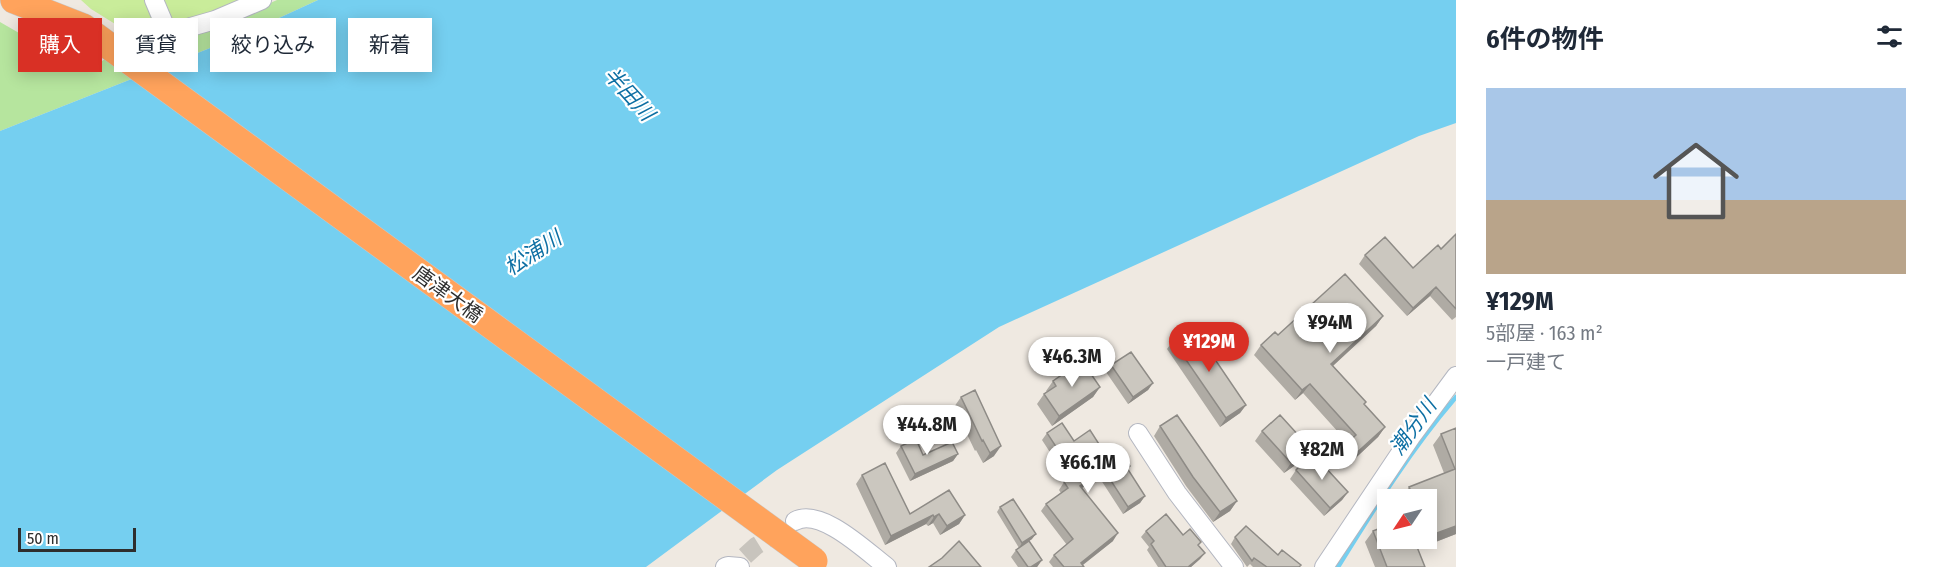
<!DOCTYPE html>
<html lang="ja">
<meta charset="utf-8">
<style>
:root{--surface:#fff;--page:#f6f6f7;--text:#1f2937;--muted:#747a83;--line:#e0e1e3;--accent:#d93025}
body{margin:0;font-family:"Fira Sans Condensed","Noto Sans JP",sans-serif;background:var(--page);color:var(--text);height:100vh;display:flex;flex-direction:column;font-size:22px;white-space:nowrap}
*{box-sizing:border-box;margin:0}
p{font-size:20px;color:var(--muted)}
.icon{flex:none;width:33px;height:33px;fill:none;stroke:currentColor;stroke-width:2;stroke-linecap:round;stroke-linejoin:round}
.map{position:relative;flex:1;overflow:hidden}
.sheet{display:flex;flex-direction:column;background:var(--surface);width:480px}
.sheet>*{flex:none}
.guide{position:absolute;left:18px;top:18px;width:570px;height:54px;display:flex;gap:12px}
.needle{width:39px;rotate:235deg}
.buttons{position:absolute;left:1377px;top:489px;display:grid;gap:12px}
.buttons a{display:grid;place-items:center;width:60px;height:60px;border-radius:0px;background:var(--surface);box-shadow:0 3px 15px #0003;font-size:30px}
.scale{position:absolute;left:18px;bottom:15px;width:118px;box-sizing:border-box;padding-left:6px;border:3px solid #2e2e2e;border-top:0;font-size:16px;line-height:21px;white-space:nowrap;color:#2e2e2e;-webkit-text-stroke:4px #fff;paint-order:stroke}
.price{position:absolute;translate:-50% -51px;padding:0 14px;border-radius:21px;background:#fff;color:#222;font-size:20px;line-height:39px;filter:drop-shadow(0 2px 3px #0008)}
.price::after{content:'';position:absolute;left:50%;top:36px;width:18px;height:14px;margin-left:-9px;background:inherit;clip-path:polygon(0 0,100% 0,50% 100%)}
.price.selected{background:var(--accent);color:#fff}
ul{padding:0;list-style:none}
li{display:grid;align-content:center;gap:12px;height:318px;padding:0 30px}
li+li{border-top:2px solid var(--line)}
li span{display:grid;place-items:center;height:186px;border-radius:0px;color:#555}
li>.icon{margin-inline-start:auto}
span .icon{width:108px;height:108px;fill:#fffc;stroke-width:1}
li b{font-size:26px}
h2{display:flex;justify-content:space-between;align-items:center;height:72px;padding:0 30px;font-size:26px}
.pill{padding:0 21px;border-radius:0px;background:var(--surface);box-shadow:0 3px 15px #0003;font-size:21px;line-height:54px}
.pill.selected{background:var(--accent);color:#fff}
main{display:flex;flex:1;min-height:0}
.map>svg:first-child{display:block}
.green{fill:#b6e59e}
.pitch{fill:#c9ec9a}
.water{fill:#75cff0}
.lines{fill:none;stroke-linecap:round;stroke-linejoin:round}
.stream{stroke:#75cff0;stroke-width:4.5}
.minor-tunnel{stroke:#c8c4bd;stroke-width:18;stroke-dasharray:18 9;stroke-linecap:butt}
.minor-casing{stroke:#b4b7c1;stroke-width:20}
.highway-casing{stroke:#c9c9c9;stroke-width:28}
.minor{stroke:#fff;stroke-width:18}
.highway{stroke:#ffa35c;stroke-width:27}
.highway-bridge-casing{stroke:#c9c9c9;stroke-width:28;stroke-linecap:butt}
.highway-bridge{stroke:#ffa35c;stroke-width:27}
.wall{fill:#afaba4}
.shaded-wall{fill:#8e8b86}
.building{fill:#cbc7bf;stroke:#8e8b86;stroke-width:1.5}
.labels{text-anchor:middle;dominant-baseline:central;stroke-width:4.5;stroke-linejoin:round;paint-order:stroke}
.street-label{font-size:20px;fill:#2e2e2e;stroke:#fff}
.water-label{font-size:21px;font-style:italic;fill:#0d6fa3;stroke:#fff}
</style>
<main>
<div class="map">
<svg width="1456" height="567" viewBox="0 0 1456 567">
<rect width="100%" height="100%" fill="#efe9e1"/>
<path class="green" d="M277 0H318L238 37 0 131V22L52 52 102 61 136 40 175 45Z"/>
<path class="pitch" d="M81 0H252L175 28 163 21 155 26 120 27 91 9Z"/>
<path class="water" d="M318 0H1456V123L1419 136 999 327 777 470 646 567H0V131L238 37Z"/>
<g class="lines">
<path class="stream" d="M1338 567C1374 509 1411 449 1456 397"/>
<path class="minor-tunnel" d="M745 556 756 546 785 528"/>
<defs>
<path id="minor" d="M154 0 165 26 173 32 215 20 262 0
M1138 433 1177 493 1234 567
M795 521C821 507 867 552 887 567
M725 567 728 566 740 567
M1324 567 1411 437 1456 376"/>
<path id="highway" d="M14 0 83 27"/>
</defs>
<use href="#minor" class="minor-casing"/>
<use href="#highway" class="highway-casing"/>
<use href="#minor" class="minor"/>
<use href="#highway" class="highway"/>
<defs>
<path id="highway-bridge" d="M83 27 814 561"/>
</defs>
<use href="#highway-bridge" class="highway-bridge-casing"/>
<use href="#highway-bridge" class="highway-bridge"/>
</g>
<path class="wall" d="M1456 234V317L1452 320 1430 296 1407 316 1359 264 1365 255 1413 268 1441 249Z
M1383 316 1376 326 1333 366 1366 402 1364 405 1385 427 1378 437 1346 467 1336 457 1343 447 1348 443 1303 393 1295 400 1254 355 1261 345 1278 335Z
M1173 341 1246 405 1240 413 1220 427 1167 349Z
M1111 365 1153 383 1148 390 1128 404 1106 372Z
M1053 381 1100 387 1093 397 1052 426 1037 404 1044 394 1047 392 1046 391Z
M961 397 994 456 983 463 976 450 975 451 954 407Z
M1160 426 1237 501 1230 511 1213 522 1186 486 1154 436Z
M1456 428V534L1418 549 1425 567H1375L1365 542 1373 531 1388 538 1426 500H1393L1394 498 1405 493 1409 487 1444 473 1433 445 1441 434Z
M1262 431 1304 459 1284 473 1255 441Z
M1047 433 1074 441 1104 452 1127 469 1145 496 1140 503 1123 514 1099 477 1082 488 1113 541 1083 565 1084 567H1053L1049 562 1054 555 1067 545 1041 511 1046 504 1061 493 1059 490 1064 482 1068 480 1042 440Z
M901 446 923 455 958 454 953 461 910 481 896 453Z
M1296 470 1348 492 1342 500 1324 516 1290 479Z
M862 475 910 514 965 515 959 524 940 535 933 523 928 526 926 524 885 545 856 484Z
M1000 507 1032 539 1029 541 1042 560 1037 567H1018L1011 557 1016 550 1019 548 997 512Z
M1146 531 1183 535 1198 546 1205 553 1200 559 1191 567H1158L1147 550 1149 547 1141 537Z
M1235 537 1278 555 1300 567H1253L1250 564 1247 567 1231 544Z"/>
<path class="shaded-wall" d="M1436 287 1430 296 1407 316 1413 308Z
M1383 316 1376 326 1324 374 1331 364Z
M1153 383 1148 390 1128 404 1133 397Z
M1310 384 1303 393 1295 400 1302 390Z
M1100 387 1093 397 1052 426 1059 416Z
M1246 405 1240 413 1220 427 1226 418Z
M1385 427 1378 437 1346 467 1352 457Z
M1001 446 994 456 983 463 990 453Z
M1311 449 1304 459 1284 473 1291 463Z
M958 454 953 461 910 481 915 474Z
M1104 470 1099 477 1074 493 1080 486Z
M1348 492 1342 500 1324 516 1330 508Z
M1145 496 1140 503 1123 514 1128 507Z
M1237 501 1230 511 1213 522 1220 512Z
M939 514 933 523 928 526 934 517Z
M933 515 926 524 885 545 891 536Z
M965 515 959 524 940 535 947 526Z
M1456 526V534L1407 553 1415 542 1424 538H1426V537Z
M1118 533 1113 541 1080 567 1081 563Z
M1036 534 1032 539 1019 548 1022 543Z
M1205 553 1200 559 1191 567H1188Z
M1042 560 1037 567H1031Z"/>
<path class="building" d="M1456 234V309L1436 287 1413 308 1365 255 1385 237 1413 268 1438 245 1441 249Z
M1345 274 1383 316 1331 364 1366 402 1364 404 1385 427 1352 457 1343 447 1356 435 1310 384 1302 390 1261 345 1275 332 1278 335Z
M1193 327 1246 405 1226 418 1173 341Z
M1131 352 1153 383 1133 397 1111 365Z
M1082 361 1100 387 1059 416 1044 394 1056 386 1053 381Z
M975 390 1001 446 990 453 983 440 982 441 961 397Z
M1177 415 1237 501 1220 512 1193 477 1160 426Z
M1280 415 1311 449 1291 463 1262 431Z
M1062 423 1074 441 1090 430 1104 452 1116 445 1130 466 1127 468 1145 496 1128 507 1104 470 1080 486 1118 533 1081 563 1084 567H1064L1054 555 1073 539 1046 504 1068 488 1064 482 1074 474 1047 433Z
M1456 428V526L1426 537V500H1395L1394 498 1411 491 1409 487 1455 469 1441 434Z
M916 439 923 455 952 442 958 454 915 474 901 446Z
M1312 453 1348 492 1330 508 1296 470Z
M885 463 910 514 949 490 965 515 947 526 939 514 934 517 933 515 891 536 862 475Z
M1013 499 1036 534 1022 543 1000 507Z
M1166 514 1183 535 1190 529 1201 542 1198 545 1205 553 1188 567H1166L1151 544 1154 541 1146 531Z
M1388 525V538H1424L1415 542 1425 567H1387L1373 531Z
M1246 526 1278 555 1282 550 1301 565 1299 567H1267L1254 558 1252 561 1235 537Z
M959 541 981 567H929L942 558Z
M1029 541 1042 560 1031 567H1028L1016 550Z"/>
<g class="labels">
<g class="street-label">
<text transform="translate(448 294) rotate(36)">唐津大橋</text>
</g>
<g class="water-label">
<text transform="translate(629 94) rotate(48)">半田川</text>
<text transform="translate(533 253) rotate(-33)">松浦川</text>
<text transform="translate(1413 427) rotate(-54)">潮分川</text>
</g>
</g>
</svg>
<div class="buttons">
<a><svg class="needle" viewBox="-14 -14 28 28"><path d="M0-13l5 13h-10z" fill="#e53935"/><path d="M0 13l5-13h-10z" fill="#747a83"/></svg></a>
</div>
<div class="scale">50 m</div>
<b class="price" style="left:1330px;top:354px">¥94M</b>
<b class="price selected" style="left:1209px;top:373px">¥129M</b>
<b class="price" style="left:1072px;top:388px">¥46.3M</b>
<b class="price" style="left:927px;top:456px">¥44.8M</b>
<b class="price" style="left:1322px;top:481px">¥82M</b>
<b class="price" style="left:1088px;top:494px">¥66.1M</b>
<div class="guide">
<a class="pill selected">購入</a>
<a class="pill">賃貸</a>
<a class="pill">絞り込み</a>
<a class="pill">新着</a>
</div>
</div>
<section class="sheet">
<h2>6件の物件<svg class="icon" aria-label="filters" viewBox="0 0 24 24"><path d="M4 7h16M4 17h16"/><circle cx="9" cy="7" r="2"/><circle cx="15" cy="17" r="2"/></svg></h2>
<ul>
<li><span style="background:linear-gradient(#a9c7e8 60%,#b9a48a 0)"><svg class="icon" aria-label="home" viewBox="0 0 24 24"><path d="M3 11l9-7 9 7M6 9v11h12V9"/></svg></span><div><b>¥129M</b><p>5部屋 · 163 m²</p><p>一戸建て</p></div></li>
</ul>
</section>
</main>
